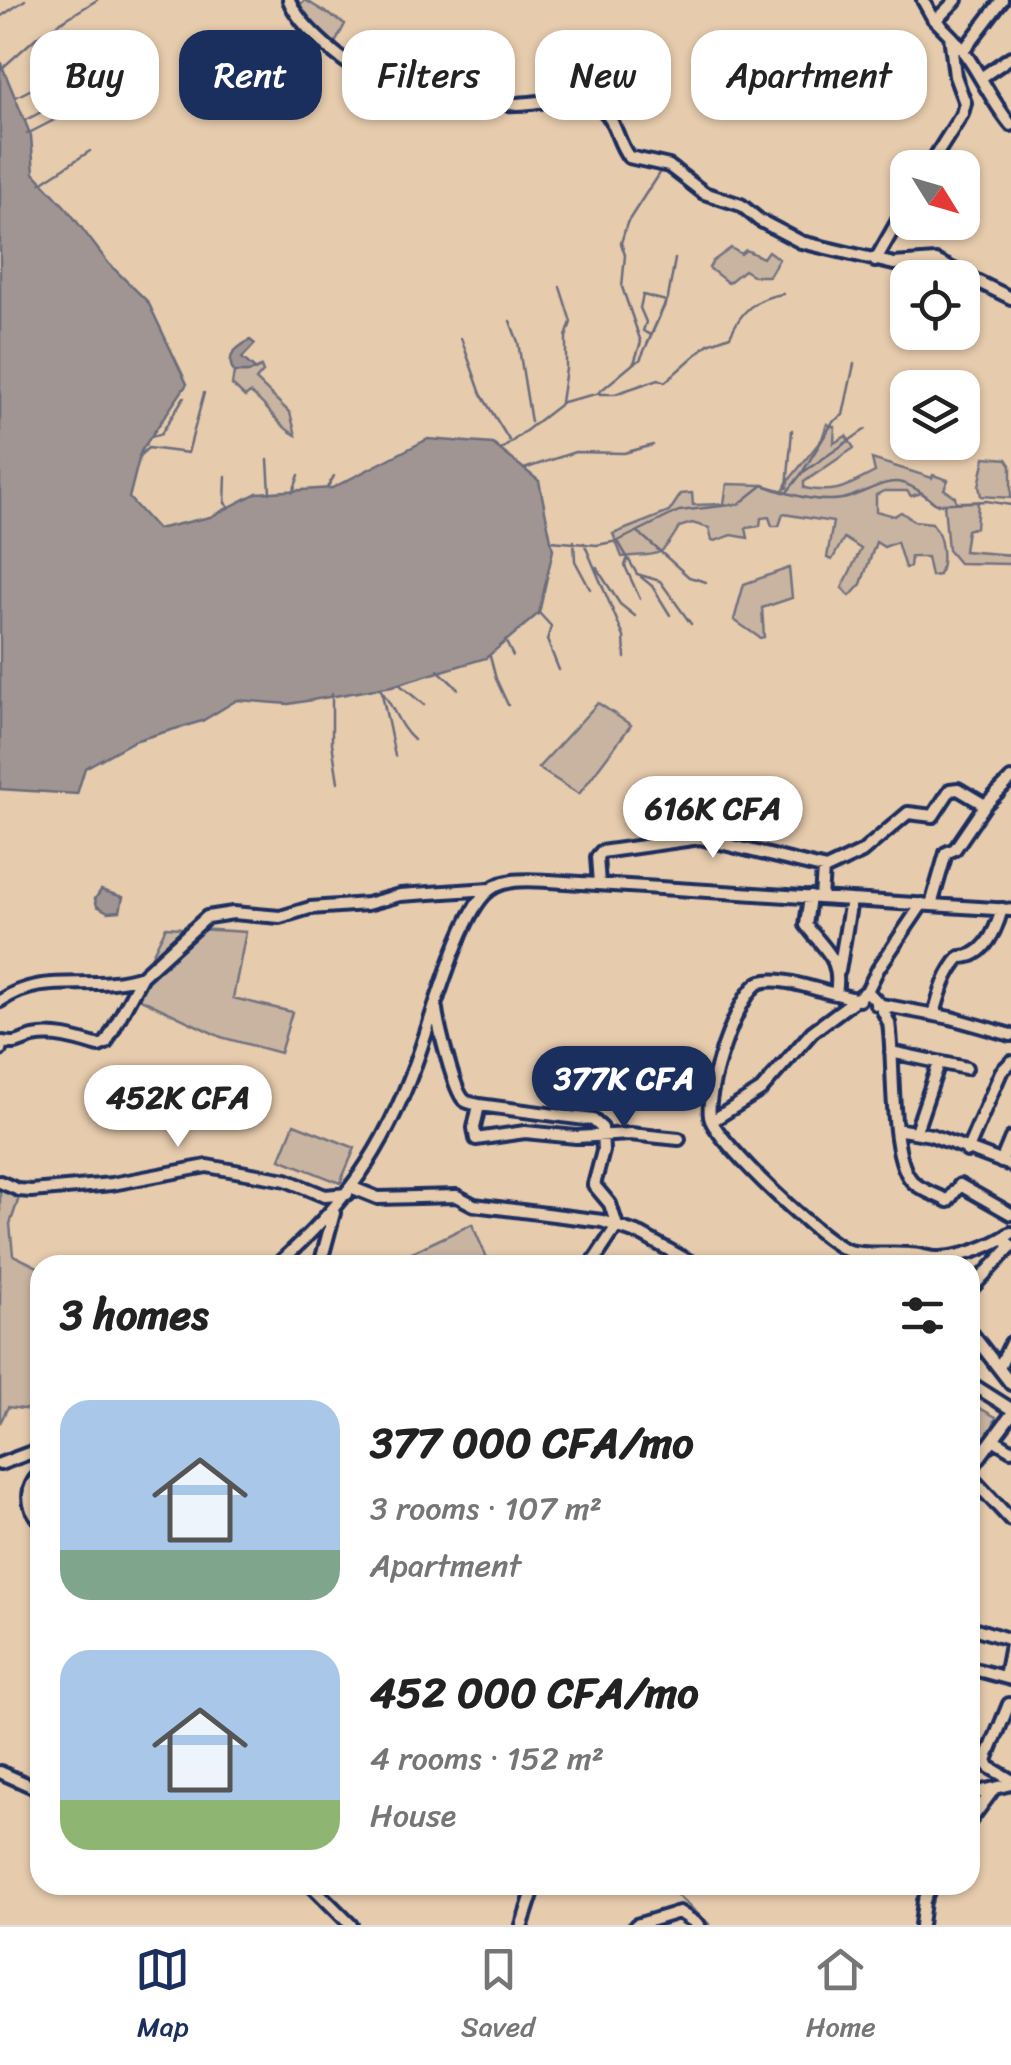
<!DOCTYPE html>
<meta charset="utf-8">
<style>
:root{--surface:#fff;--page:#f2f2f2;--text:#222;--muted:#767676;--line:#e0e0e0;--accent:#1b2f5e}
body{margin:0;font-family:Sriracha,sans-serif;background:var(--page);color:var(--text);height:100vh;display:flex;flex-direction:column;font-size:38px;white-space:nowrap}
*{box-sizing:border-box;margin:0}
p{font-size:32px;color:var(--muted)}
.icon{flex:none;width:55px;height:55px;fill:none;stroke:currentColor;stroke-width:2;stroke-linecap:round;stroke-linejoin:round}
.map{position:relative;flex:1;overflow:hidden}
.sheet{position:absolute;left:30px;top:1255px;width:950px;height:640px;display:flex;flex-direction:column;background:var(--surface);border-radius:30px;box-shadow:0 2px 8px #0004}
.sheet>*{flex:none}
.top-card{position:absolute;left:30px;top:30px;width:952px;height:90px;display:flex;gap:20px}
.needle{width:65px;rotate:127deg}
.tools{position:absolute;left:890px;top:150px;display:grid;gap:20px}
.tools a{display:grid;place-items:center;width:90px;height:90px;border-radius:20px;background:var(--surface);box-shadow:0 2px 8px #0004;font-size:50px}
.price{position:absolute;translate:-50% -85px;padding:0 22px;border-radius:35px;background:#fff;color:#222;font-size:32px;line-height:65px;filter:drop-shadow(0 2px 5px #0008)}
.price::after{content:'';position:absolute;left:50%;top:60px;width:30px;height:22px;margin-left:-15px;background:inherit;clip-path:polygon(0 0,100% 0,50% 100%)}
.price.active{background:var(--accent);color:#fff}
ul{padding:0;list-style:none}
li{display:flex;align-items:center;gap:30px;height:250px;padding:0 30px}
li span{display:grid;place-items:center;flex:none;width:280px;height:200px;border-radius:30px;color:#555}
li>.icon{margin-inline-start:auto}
span .icon{width:120px;height:120px;fill:#fffc;stroke-width:1}
li b{font-size:42px}
h2{display:flex;justify-content:space-between;align-items:center;height:120px;padding:0 30px;font-size:42px}
.pill{padding:0 35px;border-radius:30px;background:var(--surface);box-shadow:0 2px 8px #0004;font-size:35px;line-height:90px}
.pill.active{background:var(--accent);color:#fff}
.tabs{display:flex;justify-content:space-around;align-items:center;height:140px;border-top:2px solid var(--line);background:var(--surface);font-size:28px;color:var(--muted)}
.tabs a{display:grid;justify-items:center;gap:5px}
.tabs .active{color:var(--accent)}
.map>svg:first-child{display:block}
.green{fill:#c9b4a1;stroke:#727280;stroke-width:2.5}
.water{fill:#a09592;stroke:#6b6c7d;stroke-width:2.5}
.lines{fill:none;stroke-linecap:round;stroke-linejoin:round}
.stream{stroke:#6b6c7d;stroke-width:2.5}
.minor-casing{stroke:#1b2f5e;stroke-width:18}
.minor{stroke:#e6cbad;stroke-width:10}
</style>
<div class="map">
<svg width="1011" height="1925" viewBox="0 0 1011 1925">
<rect width="100%" height="100%" fill="#e6cbad"/>
<filter id="ink" filterUnits="userSpaceOnUse"><feTurbulence type="fractalNoise" baseFrequency=".01" numOctaves="2"/><feDisplacementMap in="SourceGraphic" scale="20" xChannelSelector="R" yChannelSelector="G"/><feConvolveMatrix kernelMatrix="1 2 1 2 8 2 1 2 1" color-interpolation-filters="sRGB"/></filter>
<g filter="url(#ink)">
<path class="green" d="M305 0 345 24 332 49 298 31 294 10Z
M731 248 741 254 746 250 763 258 768 251 779 259 769 276H754L744 270 728 283 709 268 713 261Z
M261 367 263 372 256 380 290 413 296 435C277 426 268 405 250 393L245 397 232 385 234 372H250Z
M827 424 835 427 834 443 846 436 854 448 804 482V488C837 495 847 486 875 472L872 459 932 478 933 475 948 480 944 489 955 497 956 502H978L976 527 967 530 964 551 1011 555V564L959 563 948 550 944 504H936L922 493 911 496 907 491H884L876 495V511L894 516 901 512 914 521 932 523C943 536 945 560 939 575L931 576 927 557H911L910 567 905 568 897 542 884 547 876 542 861 584 850 596 842 588 861 549 844 538 832 560 827 558 833 522 783 514 779 526H772L769 517 761 518 760 526 746 528 748 538 732 535 715 541 712 540 709 528 692 523 679 527C660 560 660 553 622 557L613 534 669 512 681 494 692 493 693 505 724 504 727 484 763 485 784 491 786 484 822 439Z
M985 457 1007 459 1011 465V498L981 496 979 486Z
M789 568 792 598 762 608 764 637 760 638 734 620 744 584Z
M598 703 631 725 579 794 538 768Z
M166 927 246 932 233 998 292 1012 280 1053 221 1037 132 995Z
M294 1124 355 1148 340 1183 280 1159Z
M0 1180 22 1189 10 1224 13 1255 40 1268V1411L8 1407 0 1423Z
M472 1224 490 1265H385Z
M974 1405 996 1417 990 1435 984 1439 970 1433V1413Z"/>
<path class="water" d="M0 61 31 136 34 173 68 210 109 264 148 302 187 384 141 451 129 498 157 529 210 517 257 493 332 488 428 439 493 444 539 481 553 550 539 613 486 658 392 686 289 704 237 700 202 721 134 741 85 768 77 794 0 789Z
M250 340 255 344 242 358 255 369 250 372H234C224 355 238 347 250 340Z
M101 890 123 897 120 911 108 912 97 906 95 899Z"/>
<g class="lines">
<path class="stream" d="M0 17 25 0
M0 70 38 36 97 0
M16 97 83 63H105L146 56
M26 120 77 93
M27 134 66 114
M41 183 90 151
M560 287 571 322 566 337V369L561 402
M643 295 666 301 651 335 643 331 646 322 640 308Z
M510 321 518 342 531 422
M461 338 481 394 509 440
M634 363 640 360 668 298 675 259
M598 393 634 363 641 342 622 287 625 255 621 243 627 223 661 170
M151 437 161 434 184 397
M501 450 563 402 596 394H615L659 379 665 382 708 344 730 336C741 311 755 298 783 294
M139 456 148 448 188 453 204 393
M268 460 270 493
M524 469 575 452 624 453 653 445
M802 473 833 422 843 415 854 364
M226 476 225 503 229 507
M327 488 334 476
M787 488 792 430
M788 491 802 473 866 429
M293 492 299 475
M638 532 689 577 706 582
M551 541 597 545 618 541 679 511 739 504 763 485C787 494 824 506 850 497 892 481 897 471 936 504L986 501 1011 505
M574 541 575 561 590 589
M584 543 624 637 625 658
M619 543 637 574 660 581 691 624
M627 560 625 566 640 599
M596 567 620 604 635 616
M641 577 652 586 670 615
M540 614 551 626 547 640 559 670
M505 640 513 656
M490 656 496 679 508 705
M438 670 458 689
M399 684 424 705
M379 688C394 705 397 725 414 740
M332 694V743L338 782
M382 694 395 756
M666 1885 710 1925"/>
<defs>
<path id="minor" d="M289 0C300 27 350 71 379 79 401 84 426 79 448 85 469 91 483 103 506 104 534 106 571 92 597 106 616 115 616 142 629 157L669 166 704 193 741 205 759 220 801 242 894 264 936 261 1011 298
M923 0 933 18 950 35 955 76 965 103 962 114 928 168
M936 20 956 0
M951 36C976 63 988 97 1011 125
M964 50 1002 0
M982 77 1011 57
M875 261 908 203
M599 884 597 857 601 852 700 838 826 869 862 852 908 813 933 816 950 790 958 789 985 805 1011 779
M810 897 806 925C826 952 842 958 836 994L859 1000
M821 898 823 869
M931 905 946 853 955 849 985 805
M839 971 851 900
M867 991 880 1005 889 1023C895 1060 888 1161 914 1183 923 1191 937 1195 948 1201L960 1185 1011 1214
M836 994C815 990 782 976 761 982 738 990 702 1098 711 1120 722 1146 823 1243 849 1251 869 1256 889 1252 910 1254 920 1254 930 1259 940 1258 964 1257 991 1246 1011 1233
M0 1001C45 970 92 993 142 976
M876 1004 951 1018 1011 1035
M436 1009C438 1025 454 1091 464 1100 467 1103 476 1104 479 1105L474 1128 476 1139 525 1132 576 1137 630 1134 679 1139
M934 1014C940 993 945 974 960 957 985 958 996 930 1002 909
M0 1050 2 1042C20 1045 17 1041 33 1037 55 1032 79 1040 99 1046L106 1043 142 976 207 917 233 913 280 917 310 908 367 904 400 895 490 889
M891 1052 966 1068
M479 1105 593 1120 602 1128 603 1151 594 1185 610 1204 617 1226 591 1265
M712 1121 761 1090 812 1032 867 991 878 969 922 904
M896 1129 931 1135 1011 1165
M916 1131 939 1063
M967 1151 1001 1072 1011 1062
M1001 1162 1011 1138
M0 1182 19 1190 31 1191 112 1184 207 1166 286 1180 325 1196 347 1194
M353 1188 378 1198 457 1196 474 1205 602 1221 642 1235 696 1265
M277 1265C346 1202 382 1154 415 1065 430 1025 457 924 484 895 500 877 527 880 549 881L1011 910
M320 1265 334 1213
M970 1290 1011 1246 1003 1239
M970 1331 1011 1384
M999 1368 1011 1343
M970 1383 1011 1409
M993 1439 1011 1450
M0 1464 40 1449
M970 1470 1011 1415
M40 1474C25 1487 26 1507 40 1521
M970 1476 1011 1520
M970 1627 1011 1640
M970 1668 1011 1679
M1005 1677 1011 1645
M1009 1704 986 1760 989 1767 1011 1780
M0 1772 40 1790
M970 1794 1011 1784
M970 1821 993 1790
M311 1885 351 1925
M522 1925 535 1885
M636 1925 679 1912 699 1925
M921 1925 924 1901 932 1885"/>
</defs>
<use href="#minor" class="minor-casing"/>
<use href="#minor" class="minor"/>
</g>
</g>
</svg>
<div class="tools">
<a><svg class="needle" viewBox="-14 -14 28 28"><path d="M0-13l5 13h-10z" fill="#e53935"/><path d="M0 13l5-13h-10z" fill="#767676"/></svg></a>
<a><svg class="icon" aria-label="locate" viewBox="0 0 24 24"><circle cx="12" cy="12" r="6"/><path d="M12 2v4M12 18v4M2 12h4M18 12h4"/></svg></a>
<a><svg class="icon" aria-label="layers" viewBox="0 0 24 24"><path d="M12 4l9 5-9 5-9-5zM3 14l9 5 9-5"/></svg></a>
</div>
<b class="price" style="left:713px;top:861px">616K CFA</b>
<b class="price active" style="left:624px;top:1131px">377K CFA</b>
<b class="price" style="left:178px;top:1150px">452K CFA</b>
<div class="top-card">
<a class="pill">Buy</a>
<a class="pill active">Rent</a>
<a class="pill">Filters</a>
<a class="pill">New</a>
<a class="pill">Apartment</a>
</div>
<section class="sheet">
<h2>3 homes<svg class="icon" aria-label="filters" viewBox="0 0 24 24"><path d="M4 7h16M4 17h16"/><circle cx="9" cy="7" r="2"/><circle cx="15" cy="17" r="2"/></svg></h2>
<ul>
<li><span style="background:linear-gradient(#a9c7e8 75%,#7fa58c 0)"><svg class="icon" aria-label="home" viewBox="0 0 24 24"><path d="M3 11l9-7 9 7M6 9v11h12V9"/></svg></span><div><b>377 000 CFA/mo</b><p>3 rooms · 107 m²</p><p>Apartment</p></div></li>
<li><span style="background:linear-gradient(#a9c7e8 75%,#8fb573 0)"><svg class="icon" aria-label="home" viewBox="0 0 24 24"><path d="M3 11l9-7 9 7M6 9v11h12V9"/></svg></span><div><b>452 000 CFA/mo</b><p>4 rooms · 152 m²</p><p>House</p></div></li>
</ul>
</section>
</div>
<nav class="tabs">
<a class="active"><svg class="icon" aria-label="map" viewBox="0 0 24 24"><path d="M3 6l6-2 6 2 6-2v14l-6 2-6-2-6 2zM9 4v14M15 6v14"/></svg>Map</a>
<a><svg class="icon" aria-label="saved" viewBox="0 0 24 24"><path d="M7 4h10v16l-5-4-5 4z"/></svg>Saved</a>
<a><svg class="icon" aria-label="home" viewBox="0 0 24 24"><path d="M3 11l9-7 9 7M6 9v11h12V9"/></svg>Home</a>
</nav>
